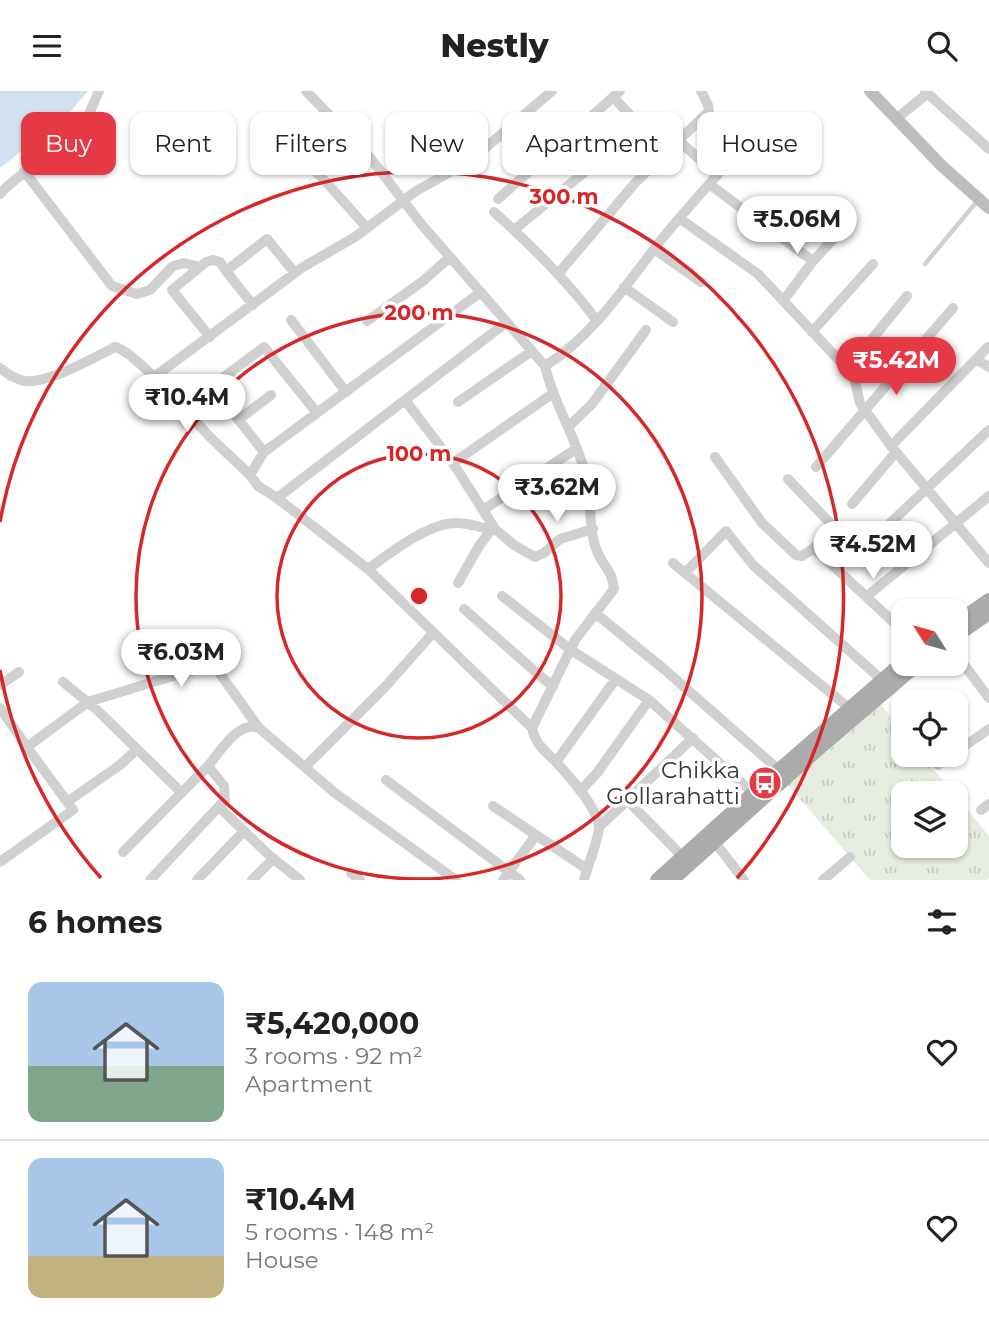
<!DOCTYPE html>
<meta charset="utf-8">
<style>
:root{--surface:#fff;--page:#f6f6f6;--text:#222;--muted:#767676;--line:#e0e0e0;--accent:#e63946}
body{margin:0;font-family:Montserrat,sans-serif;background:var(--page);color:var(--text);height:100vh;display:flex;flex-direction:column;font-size:26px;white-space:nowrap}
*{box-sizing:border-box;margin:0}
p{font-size:23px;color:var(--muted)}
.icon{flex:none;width:38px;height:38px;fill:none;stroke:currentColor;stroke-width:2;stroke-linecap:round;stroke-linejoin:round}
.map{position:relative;height:789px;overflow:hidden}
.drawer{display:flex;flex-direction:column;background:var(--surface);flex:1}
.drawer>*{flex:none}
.hud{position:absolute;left:21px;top:21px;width:948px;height:63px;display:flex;gap:14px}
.needle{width:46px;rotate:307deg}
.buttons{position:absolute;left:891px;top:508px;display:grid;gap:14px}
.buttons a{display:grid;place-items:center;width:77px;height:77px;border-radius:14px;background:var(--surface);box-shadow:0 2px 5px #0004;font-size:35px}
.price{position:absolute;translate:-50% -60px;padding:0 16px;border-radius:24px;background:#fff;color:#222;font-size:23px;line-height:46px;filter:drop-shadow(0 2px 4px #0008)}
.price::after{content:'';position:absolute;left:50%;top:42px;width:21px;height:16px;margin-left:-10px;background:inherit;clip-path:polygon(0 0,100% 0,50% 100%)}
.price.on{background:var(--accent);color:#fff}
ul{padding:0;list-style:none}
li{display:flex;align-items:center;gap:21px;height:175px;padding:0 28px}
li+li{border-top:2px solid var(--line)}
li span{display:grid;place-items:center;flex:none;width:196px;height:140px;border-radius:14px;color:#555}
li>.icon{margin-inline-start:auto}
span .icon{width:84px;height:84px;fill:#fffc;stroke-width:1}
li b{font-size:30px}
h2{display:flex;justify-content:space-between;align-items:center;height:84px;padding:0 28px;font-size:30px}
.pill{padding:0 24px;border-radius:14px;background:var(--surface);box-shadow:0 2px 5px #0004;font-size:24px;line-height:63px}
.pill.on{background:var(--accent);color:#fff}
header{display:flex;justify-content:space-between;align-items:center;height:91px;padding:0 28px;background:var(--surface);font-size:32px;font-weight:800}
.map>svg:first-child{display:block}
.grass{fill:url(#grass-tufts)}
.water{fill:#cfe2ee}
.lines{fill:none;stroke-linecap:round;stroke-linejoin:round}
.lane{stroke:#d0d0d0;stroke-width:4.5}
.street{stroke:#d0d0d0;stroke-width:10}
.secondary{stroke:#bdbdbd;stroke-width:12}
.primary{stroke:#ababab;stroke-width:14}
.ring{fill:none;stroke:#d62828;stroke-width:3.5}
.labels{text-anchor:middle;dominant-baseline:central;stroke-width:7;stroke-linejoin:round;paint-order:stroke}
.poi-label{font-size:23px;fill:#333;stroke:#fff;text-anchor:end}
.centre{fill:#d62828;stroke:#fff;stroke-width:3.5}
.ring-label{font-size:21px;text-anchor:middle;font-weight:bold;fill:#d62828;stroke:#fff;stroke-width:7;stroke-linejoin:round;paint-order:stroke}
</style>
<header><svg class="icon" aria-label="menu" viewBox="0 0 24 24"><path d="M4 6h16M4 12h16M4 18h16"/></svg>Nestly<svg class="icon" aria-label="search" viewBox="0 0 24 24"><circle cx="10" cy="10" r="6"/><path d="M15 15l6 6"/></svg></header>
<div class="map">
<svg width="989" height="789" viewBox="0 0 989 789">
<defs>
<pattern id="grass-tufts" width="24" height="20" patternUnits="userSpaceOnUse" patternTransform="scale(1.75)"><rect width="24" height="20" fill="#e6ecdf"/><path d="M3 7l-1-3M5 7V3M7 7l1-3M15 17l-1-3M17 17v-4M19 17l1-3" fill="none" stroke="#c6cbc0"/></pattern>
</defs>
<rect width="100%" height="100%" fill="#fff"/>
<path class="grass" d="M881 614 903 641V663H921L953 702H903V754H956V705L989 745V787L987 789H870L788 694Z"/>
<path class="water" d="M0 0H88L69 22 0 77Z"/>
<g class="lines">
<path class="lane" d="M925 173 978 109"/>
<path class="street" d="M306 0 368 64 422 134 545 275C554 315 579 350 587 391 592 413 588 439 597 460 603 476 612 478 614 498L575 549 532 637C535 654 546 660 557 672 569 685 598 718 599 736 599 747 587 777 584 789
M925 0 989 58
M897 27 928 2
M266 31 327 92 367 137
M678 49 717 84
M24 80 112 195 137 203 150 199 173 175 184 172 200 176
M709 93 813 170
M0 103C23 77 62 61 82 35 89 25 94 11 99 0
M498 108 620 0
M494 121C531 154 567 189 597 230
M679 127 758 183 838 268 854 286 860 312 891 355 989 472
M514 139 626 47 634 35 629 23 613 6
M654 158 701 191
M226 180 253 214
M558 183 635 92 709 20 708 14 701 0
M624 196 673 231
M783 210 813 170 838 143
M291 229 346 301
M367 230 423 190 450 166
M507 231 277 407 368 478 532 637
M812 241 873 173
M210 246 172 199 206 171 213 169 220 171 226 180 267 148 295 182
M976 268 989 276
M545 275C594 244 626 194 661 149 687 117 715 87 742 56
M0 277C8 283 14 288 25 290 47 293 94 267 115 256 135 260 192 327 210 346 223 359 237 371 250 384
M847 279 907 205
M154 286 303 176 355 146 416 100 470 70 552 0
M552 303 453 372 495 438 514 454 535 466 544 462 560 448 593 438
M405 309 453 372
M458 311 532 260
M238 329 271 304
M568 336 592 313 646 239
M891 355 988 256
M264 361 481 201
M715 366 762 432 796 464 802 465 814 457
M816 376 953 217
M788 388 830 432 829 441 814 457 903 540
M277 407 258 395 250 384 264 361 212 295 264 256 317 322
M852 413 896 361
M483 419 576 358
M870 451 989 339
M673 472 849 617
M368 478C390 462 429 431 458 432 468 432 481 436 491 439L495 438
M685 482 726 440 753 474 882 589
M458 492 479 455 491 439
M502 505 571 559 649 609 753 702
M867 505 989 405
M464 518 553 596
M595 522 665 579 779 679
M956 563 989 607
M63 591 96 618 182 702
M0 594 19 581
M0 617 27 656
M956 661 989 638
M556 671 615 589
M938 674 953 663
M208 675C220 661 238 629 259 637
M305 676 385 596 433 542
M386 689 520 789
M580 700 597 682 649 609
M627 709 682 765
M67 711 120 674 137 658
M493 715 536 744
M219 716 269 764 300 789
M981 719 989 713
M599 736 693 647
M714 750 744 789
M123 761 208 675 224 695 225 709 150 789
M0 771 73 719 27 656 88 611 189 580 206 577 218 580 259 637 335 702 456 789
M351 782 360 789
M197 789 244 740
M252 789 273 768
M503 789 536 744 587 778
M823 789 850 766"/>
<path class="secondary" d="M870 0 942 75 989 117"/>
<path class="primary" d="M956 532 989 509
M956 545 989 522
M657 789 779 679 903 571
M672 789 815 661 919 572"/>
</g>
<g class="ring">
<circle cx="419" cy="505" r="142"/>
<circle cx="419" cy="505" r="283"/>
<path d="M101 787A425 425 0 0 1 0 579M0 431A425 425 0 1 1 737 787"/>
</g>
<defs>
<symbol id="bus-disc" viewBox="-11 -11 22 22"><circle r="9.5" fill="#e63946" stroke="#fff"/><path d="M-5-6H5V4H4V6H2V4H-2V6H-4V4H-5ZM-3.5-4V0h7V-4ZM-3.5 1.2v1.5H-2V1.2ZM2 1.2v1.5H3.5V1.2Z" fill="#fff"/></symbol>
</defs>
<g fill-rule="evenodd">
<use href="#bus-disc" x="746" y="673" width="38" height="38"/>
</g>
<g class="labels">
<g class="poi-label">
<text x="740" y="679">Chikka<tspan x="740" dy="26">Gollarahatti</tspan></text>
</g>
</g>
<circle cx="419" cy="505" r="10" class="centre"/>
<g class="ring-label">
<text x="564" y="113">300 m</text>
<text x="419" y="229">200 m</text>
<text x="419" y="370">100 m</text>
</g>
</svg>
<div class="buttons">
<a><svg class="needle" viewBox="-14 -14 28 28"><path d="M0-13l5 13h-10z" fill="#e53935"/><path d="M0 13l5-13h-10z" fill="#767676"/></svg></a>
<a><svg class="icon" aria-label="locate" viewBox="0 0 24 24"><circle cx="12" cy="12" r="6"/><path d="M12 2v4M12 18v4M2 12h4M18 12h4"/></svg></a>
<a><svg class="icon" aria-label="layers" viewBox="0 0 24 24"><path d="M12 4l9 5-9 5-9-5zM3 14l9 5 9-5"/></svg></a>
</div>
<b class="price" style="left:797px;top:165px">₹5.06M</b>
<b class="price on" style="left:896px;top:306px">₹5.42M</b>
<b class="price" style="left:187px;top:343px">₹10.4M</b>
<b class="price" style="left:557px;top:433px">₹3.62M</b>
<b class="price" style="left:873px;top:490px">₹4.52M</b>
<b class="price" style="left:181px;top:598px">₹6.03M</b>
<div class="hud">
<a class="pill on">Buy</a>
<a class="pill">Rent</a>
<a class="pill">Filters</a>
<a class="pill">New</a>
<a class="pill">Apartment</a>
<a class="pill">House</a>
</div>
</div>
<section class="drawer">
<h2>6 homes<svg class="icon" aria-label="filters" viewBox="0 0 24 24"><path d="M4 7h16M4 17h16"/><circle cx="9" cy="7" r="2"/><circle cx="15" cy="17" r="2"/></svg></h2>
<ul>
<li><span style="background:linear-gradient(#a9c7e8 60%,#7fa58c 0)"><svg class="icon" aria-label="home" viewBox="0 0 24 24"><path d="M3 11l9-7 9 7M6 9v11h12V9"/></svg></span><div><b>₹5,420,000</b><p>3 rooms · 92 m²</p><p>Apartment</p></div><svg class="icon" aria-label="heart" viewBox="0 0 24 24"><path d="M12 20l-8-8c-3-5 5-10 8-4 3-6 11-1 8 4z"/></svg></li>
<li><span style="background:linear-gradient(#a9c7e8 70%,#c2b280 0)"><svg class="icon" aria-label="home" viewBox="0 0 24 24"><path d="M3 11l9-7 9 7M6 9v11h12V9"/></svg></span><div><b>₹10.4M</b><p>5 rooms · 148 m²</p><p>House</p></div><svg class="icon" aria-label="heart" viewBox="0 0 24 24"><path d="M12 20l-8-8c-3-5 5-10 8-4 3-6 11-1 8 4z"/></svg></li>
</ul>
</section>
